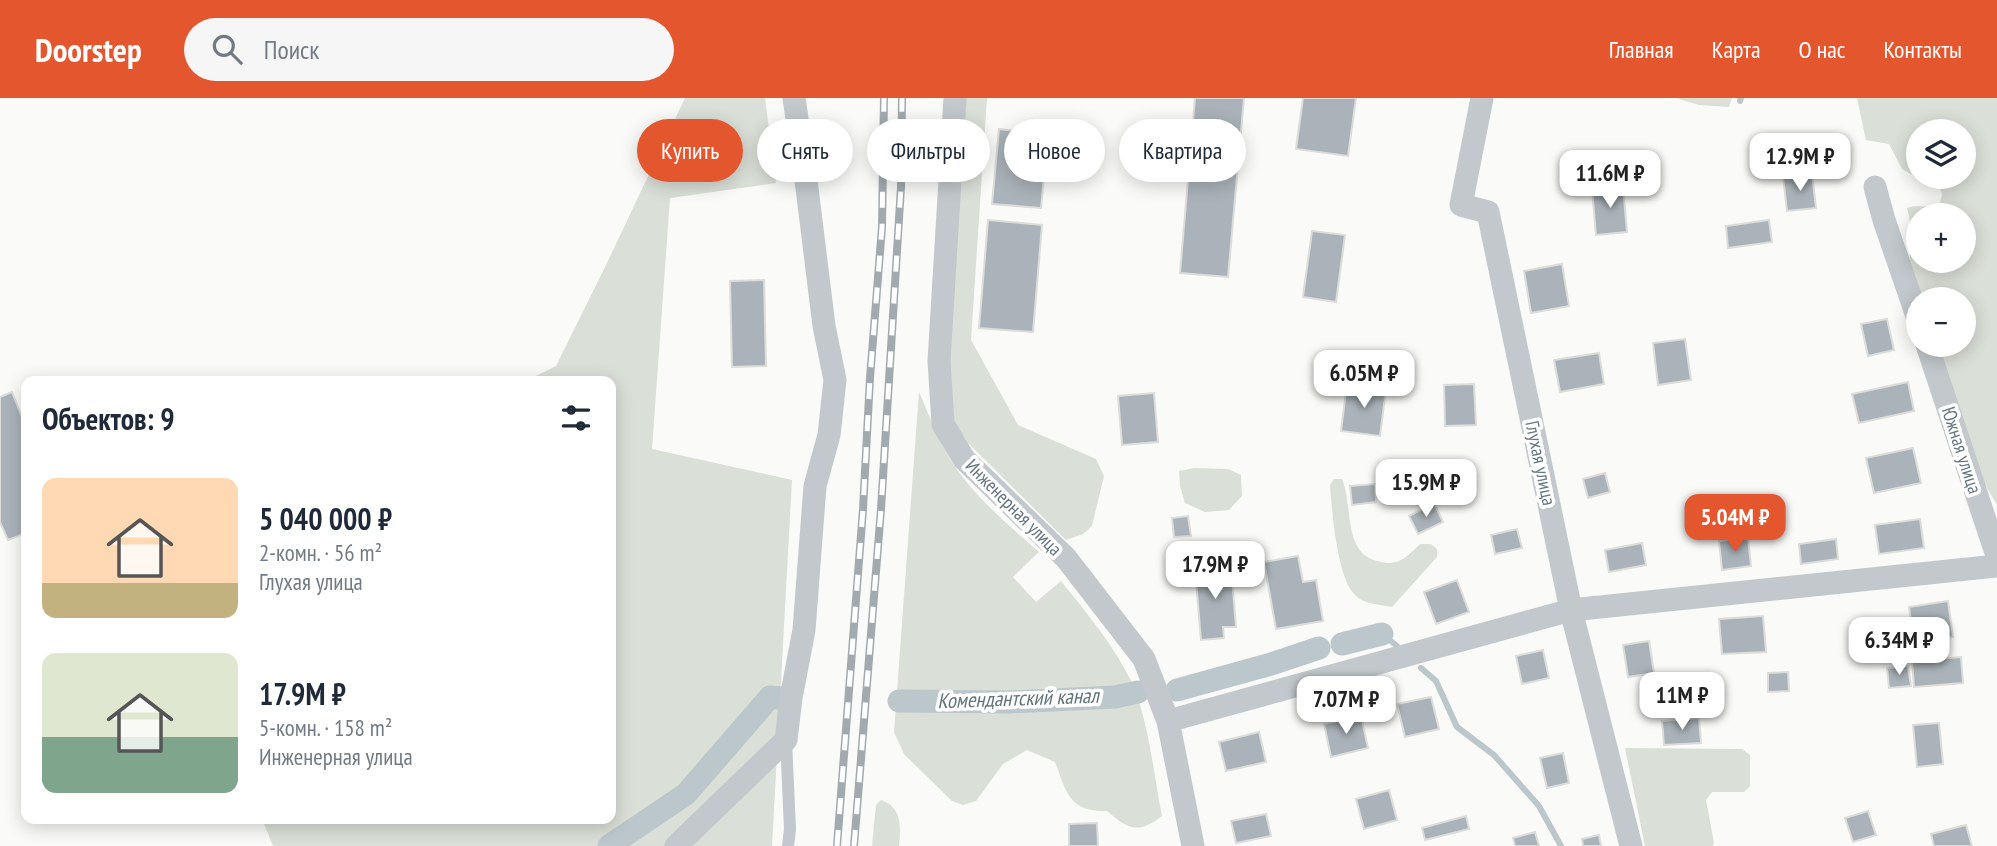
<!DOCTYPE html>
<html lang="ru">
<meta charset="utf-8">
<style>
:root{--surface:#fff;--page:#f6f6f7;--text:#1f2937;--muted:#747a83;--accent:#e4572e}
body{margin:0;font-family:"PT Sans Narrow",sans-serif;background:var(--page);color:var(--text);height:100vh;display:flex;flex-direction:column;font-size:26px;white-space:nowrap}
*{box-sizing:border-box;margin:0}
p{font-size:23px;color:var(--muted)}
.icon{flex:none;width:38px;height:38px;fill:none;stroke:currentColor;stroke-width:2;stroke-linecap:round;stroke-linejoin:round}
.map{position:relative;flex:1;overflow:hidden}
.drawer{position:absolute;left:21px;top:278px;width:595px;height:448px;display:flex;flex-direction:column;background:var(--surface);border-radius:14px;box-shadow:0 4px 18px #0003}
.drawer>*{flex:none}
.hud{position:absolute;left:637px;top:21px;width:665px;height:63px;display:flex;gap:14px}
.fabs{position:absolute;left:1906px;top:21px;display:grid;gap:14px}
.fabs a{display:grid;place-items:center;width:70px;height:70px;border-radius:50%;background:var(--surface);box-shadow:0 4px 18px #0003;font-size:35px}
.price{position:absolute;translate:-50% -60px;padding:0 16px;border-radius:14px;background:#fff;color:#222;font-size:23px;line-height:46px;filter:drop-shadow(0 2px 4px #0008)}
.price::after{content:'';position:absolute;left:50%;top:42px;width:21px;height:16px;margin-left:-10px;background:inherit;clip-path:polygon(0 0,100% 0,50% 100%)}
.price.selected{background:var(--accent);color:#fff}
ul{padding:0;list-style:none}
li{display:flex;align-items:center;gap:21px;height:175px;padding:0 21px}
li span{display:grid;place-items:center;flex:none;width:196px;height:140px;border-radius:14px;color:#555}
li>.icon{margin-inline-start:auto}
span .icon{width:84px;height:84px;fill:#fffc;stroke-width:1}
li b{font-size:30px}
h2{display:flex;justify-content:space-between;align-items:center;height:84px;padding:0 21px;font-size:30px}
.chip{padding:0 24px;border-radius:32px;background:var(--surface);box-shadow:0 4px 18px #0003;font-size:24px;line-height:63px}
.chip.selected{background:var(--accent);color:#fff}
header{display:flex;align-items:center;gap:42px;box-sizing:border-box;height:98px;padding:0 35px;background:var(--accent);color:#fff}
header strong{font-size:33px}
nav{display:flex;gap:38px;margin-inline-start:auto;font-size:24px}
.search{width:490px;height:63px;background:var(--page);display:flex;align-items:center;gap:18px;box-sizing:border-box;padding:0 24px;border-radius:38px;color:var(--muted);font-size:26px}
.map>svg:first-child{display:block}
.green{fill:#dadfd7;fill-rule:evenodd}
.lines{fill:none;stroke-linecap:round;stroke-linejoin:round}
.stream{stroke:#bbc7cb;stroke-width:6}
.canal{stroke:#bbc7cb;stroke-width:23}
.building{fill:#aab3b9;stroke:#dcdcda;stroke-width:2}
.service{stroke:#c3c8cc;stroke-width:12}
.minor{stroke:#c3c8cc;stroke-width:23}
.rail-casing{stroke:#a2aab0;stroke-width:8}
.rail{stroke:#fff;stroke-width:5;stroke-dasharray:16;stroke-linecap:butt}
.labels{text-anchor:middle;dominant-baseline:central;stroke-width:7;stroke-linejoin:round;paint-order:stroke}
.street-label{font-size:19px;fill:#657683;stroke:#fff}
.water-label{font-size:21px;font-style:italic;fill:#60757c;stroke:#fff}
</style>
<header>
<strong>Doorstep</strong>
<div class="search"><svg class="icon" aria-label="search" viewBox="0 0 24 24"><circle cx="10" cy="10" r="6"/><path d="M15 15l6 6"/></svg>Поиск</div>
<nav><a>Главная</a><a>Карта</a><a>О нас</a><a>Контакты</a></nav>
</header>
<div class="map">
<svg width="1997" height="748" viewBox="0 0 1997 748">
<rect width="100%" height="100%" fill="#fafaf8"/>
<path class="green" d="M685 0H765L776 85 670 100 652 351 792 382 772 748H273L262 721H611V284L526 283 556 268 607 165Z
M966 0H987L971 242 1018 327 1096 361 1104 378 1092 428 1083 436 1066 442 969 346 951 320 948 264Z
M1676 0H1732L1729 9 1699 7Z
M1857 0H1997V407L1958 340 1931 247H1964V201H1918L1909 167 1910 156 1917 152 1907 110C1919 106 1928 111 1939 108L1942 97 1937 79H1964V33H1918V79H1923L1918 80 1902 71 1889 46 1866 42ZM1918 117H1964V163H1918Z
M919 294C931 322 942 352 961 377 983 406 1012 430 1039 454L1013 479 1036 504 1061 483C1086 514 1112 545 1130 581 1148 617 1154 678 1162 718 1138 736 1129 732 1107 713 1069 714 1067 695 1055 664L1027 652 1003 666 976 703 963 707 952 703 904 656 894 634Z
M1194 370 1228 371 1241 377 1242 398 1229 412 1205 414 1185 405 1180 388 1179 373Z
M1334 381H1342C1353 407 1343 455 1377 463 1398 469 1406 460 1420 446H1431L1437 451V459L1392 509C1382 507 1364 506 1356 498 1337 482 1332 412 1330 387Z
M1625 650 1742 651 1750 657V688L1744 694H1712L1706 702 1714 745 1713 748H1645Z
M881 702C902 709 901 729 899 748H872L876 707Z"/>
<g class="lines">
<path class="stream" d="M1740 3 1741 0
M1382 536 1397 548
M1421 570 1436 583 1457 629 1494 657 1539 708 1561 748"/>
<path class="canal" d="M1342 546 1382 536
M1177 592 1271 566 1319 550
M899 603 1009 604 1115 599 1138 594
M609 748 686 696 770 599 780 600"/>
</g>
<path class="building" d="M1195 0H1244L1228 179 1180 175Z
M1303 0H1356L1348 58 1296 51Z
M999 31 1048 36 1041 110 992 106Z
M1812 76 1816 110 1787 113 1783 79Z
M1623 88 1627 134 1596 137 1592 91Z
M988 122 1042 127 1033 234 979 230Z
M1769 122 1772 144 1728 150 1726 128Z
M1312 133 1345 137 1336 204 1303 199Z
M1562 166 1569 208 1531 215 1524 173Z
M764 182 766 268 732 269 730 183Z
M1887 221 1894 252 1868 258 1861 226Z
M1685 241 1691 282 1658 287 1653 245Z
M1599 255 1604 286 1560 294 1554 262Z
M1908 284 1914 313 1859 325 1852 296Z
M1347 286 1386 291 1380 338 1341 333Z
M1474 286 1476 327 1445 328 1444 287Z
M12 294 26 329V435L8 442 0 424V299Z
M1154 295 1158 344 1122 347 1118 298Z
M1913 350 1921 385 1874 395 1866 360Z
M1605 375 1610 394 1588 400 1583 381Z
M1375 386 1376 404 1352 407 1350 388Z
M1434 405 1443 424 1418 436 1409 418Z
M1188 418 1191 438 1174 439 1172 420Z
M1920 421 1924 450 1879 456 1875 427Z
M1517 431 1522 450 1495 456 1491 437Z
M1748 440 1751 468 1722 472 1719 443Z
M1836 441 1838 461 1801 466 1799 446Z
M1642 445 1646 467 1609 474 1605 452Z
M1298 458 1303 484 1316 482 1323 523 1276 531 1264 464Z
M1231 468 1236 529H1223L1224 540 1201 542 1195 471Z
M1457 482 1469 514 1436 526 1424 494Z
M1948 503 1953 539 1914 545 1909 509Z
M1763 518 1766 554 1722 556 1719 521Z
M1649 543 1654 575 1628 579 1623 547Z
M1543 552 1549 580 1522 586 1516 558Z
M1961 559 1963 585 1914 589 1912 563Z
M1908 568 1911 588 1889 590 1887 570Z
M1788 574 1789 593 1768 594V575Z
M1692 577 1694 591 1673 593 1672 579Z
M1431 599 1439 631 1405 639 1397 606Z
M1361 618 1368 650 1331 659 1324 626Z
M1699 620 1701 645 1664 647 1662 623Z
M1939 625 1943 666 1917 669 1913 627Z
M1259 634 1266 664 1226 673 1219 644Z
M1563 655 1569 685 1547 690 1540 660Z
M1389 692 1397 722 1364 731 1356 701Z
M1868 713 1876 737 1853 744 1845 720Z
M1266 716 1271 738 1236 745 1231 723Z
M1466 718 1469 731 1425 742 1422 730Z
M1097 725 1098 748H1069V726Z
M1966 727 1972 748H1934L1931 736Z
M1535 734 1539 748H1515L1513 740Z
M1599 737 1601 748H1583L1582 741Z"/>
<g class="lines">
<path class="service" d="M786 642 790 731 788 748"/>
<path class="minor" d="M955 0 939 263 943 326 964 361 1066 460 1144 561 1168 623 1193 748
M1482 0 1461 107 1488 114 1571 512 1631 748
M1875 89 1884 122 1918 221
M1927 247 1997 458
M1168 623 1571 512 1997 468
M676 748 786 642 791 600 804 532 815 388 829 337 835 282 824 228 806 82 794 0"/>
<defs>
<path id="rail" d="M837 748 863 411 870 280 882 129 884 0
M854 748 881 411 901 89 902 0"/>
</defs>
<use href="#rail" class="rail-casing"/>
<use href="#rail" class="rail"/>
</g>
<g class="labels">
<g class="street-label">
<text transform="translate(1962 352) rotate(72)">Южная улица</text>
<text transform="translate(1541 365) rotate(78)">Глухая улица</text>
<text transform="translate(1014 409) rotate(45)">Инженерная улица</text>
</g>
<g class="water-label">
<text transform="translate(1018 600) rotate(-2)">Комендантский канал</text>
</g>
</g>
</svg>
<div class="fabs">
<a><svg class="icon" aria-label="layers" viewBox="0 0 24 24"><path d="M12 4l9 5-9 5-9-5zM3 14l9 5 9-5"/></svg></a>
<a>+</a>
<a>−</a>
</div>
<b class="price" style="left:1800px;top:95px">12.9M ₽</b>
<b class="price" style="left:1610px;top:112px">11.6M ₽</b>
<b class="price" style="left:1364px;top:312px">6.05M ₽</b>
<b class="price" style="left:1426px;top:421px">15.9M ₽</b>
<b class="price selected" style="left:1735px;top:456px">5.04M ₽</b>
<b class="price" style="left:1215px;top:503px">17.9M ₽</b>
<b class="price" style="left:1899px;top:579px">6.34M ₽</b>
<b class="price" style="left:1682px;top:634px">11M ₽</b>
<b class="price" style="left:1346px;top:638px">7.07M ₽</b>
<div class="hud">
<a class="chip selected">Купить</a>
<a class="chip">Снять</a>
<a class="chip">Фильтры</a>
<a class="chip">Новое</a>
<a class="chip">Квартира</a>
</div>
<section class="drawer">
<h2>Объектов: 9<svg class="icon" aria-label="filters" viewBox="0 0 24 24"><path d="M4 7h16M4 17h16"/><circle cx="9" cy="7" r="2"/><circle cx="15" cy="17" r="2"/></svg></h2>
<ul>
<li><span style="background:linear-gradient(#ffd9b3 75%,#c2b280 0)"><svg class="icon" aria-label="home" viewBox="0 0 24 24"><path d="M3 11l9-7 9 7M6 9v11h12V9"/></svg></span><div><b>5 040 000 ₽</b><p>2-комн. · 56 m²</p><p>Глухая улица</p></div></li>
<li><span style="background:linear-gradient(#dfe7d0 60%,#7fa58c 0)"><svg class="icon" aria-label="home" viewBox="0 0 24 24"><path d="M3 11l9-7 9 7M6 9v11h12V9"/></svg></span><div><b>17.9M ₽</b><p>5-комн. · 158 m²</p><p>Инженерная улица</p></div></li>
</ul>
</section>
</div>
